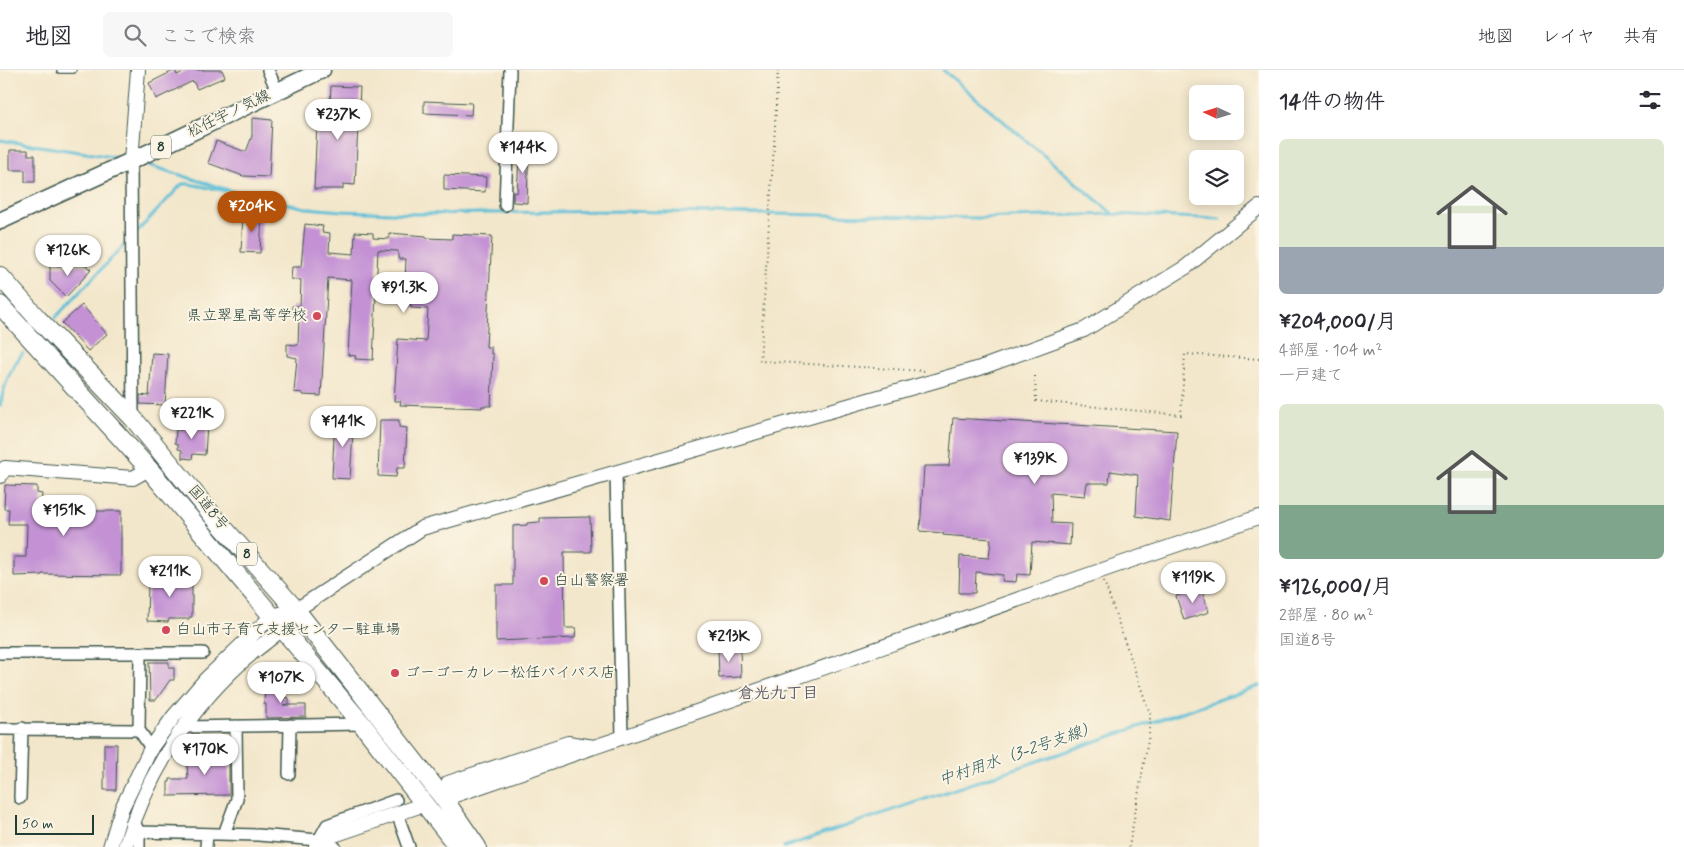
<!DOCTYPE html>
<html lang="ja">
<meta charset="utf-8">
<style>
:root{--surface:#fff;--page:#f7f7f7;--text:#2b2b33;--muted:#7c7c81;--line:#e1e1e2;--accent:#b45309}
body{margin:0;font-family:Mynerve,"Klee One",sans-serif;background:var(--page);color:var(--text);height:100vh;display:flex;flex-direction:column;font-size:19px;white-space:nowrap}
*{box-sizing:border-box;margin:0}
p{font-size:16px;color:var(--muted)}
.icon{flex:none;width:28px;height:28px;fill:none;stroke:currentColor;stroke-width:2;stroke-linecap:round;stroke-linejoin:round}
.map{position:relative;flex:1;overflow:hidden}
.side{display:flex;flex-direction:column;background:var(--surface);width:425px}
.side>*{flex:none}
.needle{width:32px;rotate:274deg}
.controls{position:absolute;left:1189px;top:15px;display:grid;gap:10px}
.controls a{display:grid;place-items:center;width:55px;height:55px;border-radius:8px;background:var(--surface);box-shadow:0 2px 12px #0003;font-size:25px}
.scale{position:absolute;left:15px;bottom:12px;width:79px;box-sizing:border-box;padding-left:5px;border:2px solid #1f3d34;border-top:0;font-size:14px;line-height:18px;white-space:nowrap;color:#1f3d34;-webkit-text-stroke:4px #fcf5e5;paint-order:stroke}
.price{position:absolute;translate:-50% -42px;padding:0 11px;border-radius:18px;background:#fff;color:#222;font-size:16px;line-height:32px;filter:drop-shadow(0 1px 2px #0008)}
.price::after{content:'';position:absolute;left:50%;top:30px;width:15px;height:11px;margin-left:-8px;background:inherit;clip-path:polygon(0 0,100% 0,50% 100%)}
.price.current{background:var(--accent);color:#fff}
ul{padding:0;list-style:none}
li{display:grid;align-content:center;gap:10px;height:265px;padding:0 20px}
li span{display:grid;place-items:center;height:155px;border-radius:8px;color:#555}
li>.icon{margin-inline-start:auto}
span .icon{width:90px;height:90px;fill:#fffc;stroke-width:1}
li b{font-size:21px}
h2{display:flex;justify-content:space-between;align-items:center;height:60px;padding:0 20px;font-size:21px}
header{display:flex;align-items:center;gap:30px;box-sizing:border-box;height:70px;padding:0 25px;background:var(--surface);border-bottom:1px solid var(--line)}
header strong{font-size:24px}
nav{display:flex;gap:28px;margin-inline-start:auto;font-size:18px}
.search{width:350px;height:45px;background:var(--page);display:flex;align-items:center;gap:12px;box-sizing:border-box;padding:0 18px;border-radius:8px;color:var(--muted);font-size:19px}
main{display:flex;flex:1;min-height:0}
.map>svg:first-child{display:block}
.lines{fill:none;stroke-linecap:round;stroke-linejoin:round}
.stream{stroke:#59bed7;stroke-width:3}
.building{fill:#c391d4}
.service-casing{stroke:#3f564b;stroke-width:8}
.minor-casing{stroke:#3f564b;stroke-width:14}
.tertiary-casing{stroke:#3f564b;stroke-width:16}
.primary-casing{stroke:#3f564b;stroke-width:19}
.trunk-casing{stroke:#3f564b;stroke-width:20}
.path{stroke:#3f564b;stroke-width:2;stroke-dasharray:1 4;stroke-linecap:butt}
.service{stroke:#fff;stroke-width:5.5}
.minor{stroke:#fff;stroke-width:11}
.tertiary{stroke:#fff;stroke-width:14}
.primary{stroke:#fff;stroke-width:16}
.trunk{stroke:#fff;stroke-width:18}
.poi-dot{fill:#d1495b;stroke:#fcf5e5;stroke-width:2}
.labels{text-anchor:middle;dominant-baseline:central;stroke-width:4;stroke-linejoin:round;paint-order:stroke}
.shield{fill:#fcf5e5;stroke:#617469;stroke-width:1}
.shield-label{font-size:14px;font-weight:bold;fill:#1f3d34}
.street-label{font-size:15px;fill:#1f3d34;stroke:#fcf5e5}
.poi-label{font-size:15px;fill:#1f3d34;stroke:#fcf5e5;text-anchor:start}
.neighbourhood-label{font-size:16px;font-weight:bold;fill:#585a6c;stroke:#fcf5e5}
.water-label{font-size:16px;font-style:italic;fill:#2e5d5d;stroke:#fcf5e5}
</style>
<header>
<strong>地図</strong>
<div class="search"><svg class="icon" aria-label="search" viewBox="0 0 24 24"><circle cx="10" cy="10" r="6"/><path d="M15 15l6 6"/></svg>ここで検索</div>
<nav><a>地図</a><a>レイヤ</a><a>共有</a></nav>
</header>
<main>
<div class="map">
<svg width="1259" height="777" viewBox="0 0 1259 777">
<rect width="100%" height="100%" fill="#fcf5e5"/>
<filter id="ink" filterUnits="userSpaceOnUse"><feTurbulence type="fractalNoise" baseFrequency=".02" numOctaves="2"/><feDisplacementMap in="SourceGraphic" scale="10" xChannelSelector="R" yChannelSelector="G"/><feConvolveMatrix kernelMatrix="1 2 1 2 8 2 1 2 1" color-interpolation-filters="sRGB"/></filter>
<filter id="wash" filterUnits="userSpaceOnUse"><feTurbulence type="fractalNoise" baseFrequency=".0096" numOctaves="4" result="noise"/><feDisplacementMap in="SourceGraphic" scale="20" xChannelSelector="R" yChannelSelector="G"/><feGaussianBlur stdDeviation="1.12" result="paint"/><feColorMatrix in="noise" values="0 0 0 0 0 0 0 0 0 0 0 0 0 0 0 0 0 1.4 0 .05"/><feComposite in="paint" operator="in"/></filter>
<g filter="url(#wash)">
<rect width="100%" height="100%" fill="#f3e7cb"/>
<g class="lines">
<path class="stream" d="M943 0 1113 144
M0 70 119 88
M145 94 235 122 306 138 342 141 417 144 615 141 976 148 1113 144 1220 149
M135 164 182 114H189L225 121
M55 248 129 170
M0 336C4 315 10 299 23 283
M784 777 1259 616"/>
</g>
<g id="blocks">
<path class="building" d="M175 0 177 5 187 0H222L225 7 197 19 193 11 156 29 149 13Z
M331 16 360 17 355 115 343 114V119H314L317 52H329Z
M424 31 472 33 471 45 424 43Z
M252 48 272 50 269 107 243 106 208 93 216 71 246 82 252 66Z
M520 70 529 71 527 133 513 132V122L517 123Z
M10 80H28V85H35V112H25V100H10Z
M444 105 486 107 485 122 444 120Z
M243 144 262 145 260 183 241 182Z
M305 154 323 156 322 162 330 163 329 182 354 184 355 162 373 163V168L389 169V163L426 166V168L452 169V164L492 166 486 277H491V284H493L491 336H482V338L400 335 401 331H394L398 269 426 271 428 239 411 238V234H404L406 189H398V181L378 180 373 290 355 289 356 286 348 285 352 210 328 208 321 326 303 325V323L294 322 297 288 287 286V274L298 275 299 247H292V236H300L301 210 291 209 292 197H301Z
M85 195 91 200 66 227 50 211V196Z
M82 235 107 264 88 281 62 253Z
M152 283 168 284 165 335 140 334V325L149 326Z
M335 347 354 348 350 409 332 408Z
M953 348 1177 361 1170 451 1136 446 1138 405 1110 401 1109 413H1087L1085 426 1051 423 1052 453 1071 454 1070 475 1032 472 1030 505 1017 504 1016 512 1002 511 1003 505 976 502 975 523H959L960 486 989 488 991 469 943 465V463L920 461 924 396H949Z
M380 350H399V357L407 358 405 398H397L396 407 378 406Z
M196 353 207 354 205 385 193 384 192 389 182 388V380L178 379V374L175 373 176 360H181L182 354 195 355Z
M5 415 37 416V423L42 424 41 438 87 439V441H121V505L42 504V505L14 506V487H26L27 454H8L9 439H4Z
M590 447 591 482H564L565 558H576L575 568 496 571V515H513V456L527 455V453L540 452V448Z
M172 502H192V547H189V549H169L168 552 147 551 148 511 172 510Z
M1201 518 1209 542 1184 550 1176 526Z
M718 578H740L741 607 719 608Z
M149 592H169V598H174V610H170L156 630H150Z
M265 614 283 615V627L289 628V634L283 635H306V647L266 648V634H264Z
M213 672H227L226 681H229V725L168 726V712H170V709H188L187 694 213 693Z
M104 674H117L116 720H104Z"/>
</g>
</g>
<g filter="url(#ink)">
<use href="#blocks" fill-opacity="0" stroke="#3f564b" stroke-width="1"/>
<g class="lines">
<defs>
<path id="service" d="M60 0H73"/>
<path id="minor" d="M268 0 277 21
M131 91 133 348
M505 135 510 0
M616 402 622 667
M0 583H203
M140 583 139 660 151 678
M183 657 362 654
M0 659 139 660
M289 704 290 655
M20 728 22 658
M397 743 409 777
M136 756 139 762V777
M139 762 258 765 318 770
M224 764 237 729 236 656
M322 772 335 777
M206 777 207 764
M315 777 327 755 396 730"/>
<path id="tertiary" d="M131 91 138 0
M0 406 5 398 133 408 149 399
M448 713 568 673 594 677C816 602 1036 521 1259 447
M444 729 591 678
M110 777 122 738 151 678 174 646 206 609 272 546 296 540 422 458 980 298 1084 260 1186 197 1259 137
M125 777C146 709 180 652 231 602 242 591 254 581 266 572 274 565 282 561 288 551
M316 777 331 766 425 734"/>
<path id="primary" d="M0 151 131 91 322 0"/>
<path id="trunk" d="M0 206 38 249 133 348 214 447 296 540 444 729 477 777
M0 235 149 399 362 654 458 777"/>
</defs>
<use href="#service" class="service-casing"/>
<use href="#minor" class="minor-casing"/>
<use href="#tertiary" class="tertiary-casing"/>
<use href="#primary" class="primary-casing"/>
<use href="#trunk" class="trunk-casing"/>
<path class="path" d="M778 0 774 75 760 291 926 301
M1035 306 1036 331 1181 345 1185 284 1259 289
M1104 511 1150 644V659L1129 777"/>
<use href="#service" class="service"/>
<use href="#minor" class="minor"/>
<use href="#tertiary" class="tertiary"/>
<use href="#primary" class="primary"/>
<use href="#trunk" class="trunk"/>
</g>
</g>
<g class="poi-dot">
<circle cx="317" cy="246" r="5"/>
<circle cx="544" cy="511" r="5"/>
<circle cx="166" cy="560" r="5"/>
<circle cx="395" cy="603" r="5"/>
</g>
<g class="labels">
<g class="shield">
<rect x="151" y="65.5" width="20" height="23" rx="4"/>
<rect x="237" y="472.5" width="20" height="23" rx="4"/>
</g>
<g class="shield-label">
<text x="161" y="77">8</text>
<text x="247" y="484">8</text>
</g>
<g class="street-label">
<text transform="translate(229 44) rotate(-26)">松任宇ノ気線</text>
<text transform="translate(208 438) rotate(50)">国道8号</text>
</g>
<g class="poi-label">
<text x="307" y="246" text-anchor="end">県立翠星高等学校</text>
<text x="554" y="511">白山警察署</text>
<text x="176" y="560">白山市子育て支援センター駐車場</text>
<text x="405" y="603">ゴーゴーカレー松任バイパス店</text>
</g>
<g class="neighbourhood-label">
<text x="778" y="623">倉光九丁目</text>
</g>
<g class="water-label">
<text transform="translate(1018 684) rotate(-19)">中村用水（3-2号支線）</text>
</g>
</g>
</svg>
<div class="controls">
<a><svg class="needle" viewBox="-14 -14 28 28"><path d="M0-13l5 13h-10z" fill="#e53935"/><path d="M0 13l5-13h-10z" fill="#7c7c81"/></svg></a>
<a><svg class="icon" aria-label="layers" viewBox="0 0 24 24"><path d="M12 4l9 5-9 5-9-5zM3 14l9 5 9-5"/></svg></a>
</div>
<div class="scale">50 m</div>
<b class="price" style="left:338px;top:71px">¥237K</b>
<b class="price" style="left:523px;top:104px">¥144K</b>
<b class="price current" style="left:252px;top:163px">¥204K</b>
<b class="price" style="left:68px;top:207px">¥126K</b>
<b class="price" style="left:404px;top:244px">¥91.3K</b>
<b class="price" style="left:192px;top:370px">¥221K</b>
<b class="price" style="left:343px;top:378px">¥141K</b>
<b class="price" style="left:1035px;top:415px">¥139K</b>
<b class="price" style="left:64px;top:467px">¥151K</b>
<b class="price" style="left:170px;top:528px">¥211K</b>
<b class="price" style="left:1193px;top:534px">¥119K</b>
<b class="price" style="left:729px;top:593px">¥213K</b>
<b class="price" style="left:281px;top:634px">¥107K</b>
<b class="price" style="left:205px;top:706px">¥170K</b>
</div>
<section class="side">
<h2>14件の物件<svg class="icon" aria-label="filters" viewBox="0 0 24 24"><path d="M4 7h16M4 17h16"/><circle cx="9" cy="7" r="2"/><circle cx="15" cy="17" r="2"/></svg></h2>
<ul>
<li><span style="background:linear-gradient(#dfe7d0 70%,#9aa5b1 0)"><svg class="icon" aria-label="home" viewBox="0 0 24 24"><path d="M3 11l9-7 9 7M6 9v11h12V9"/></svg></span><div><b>¥204,000/月</b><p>4部屋 · 104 m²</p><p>一戸建て</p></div></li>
<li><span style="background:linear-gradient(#dfe7d0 65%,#7fa58c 0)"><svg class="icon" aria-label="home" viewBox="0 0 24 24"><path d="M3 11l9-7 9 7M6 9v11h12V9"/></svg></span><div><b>¥126,000/月</b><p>2部屋 · 80 m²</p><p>国道8号</p></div></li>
</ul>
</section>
</main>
